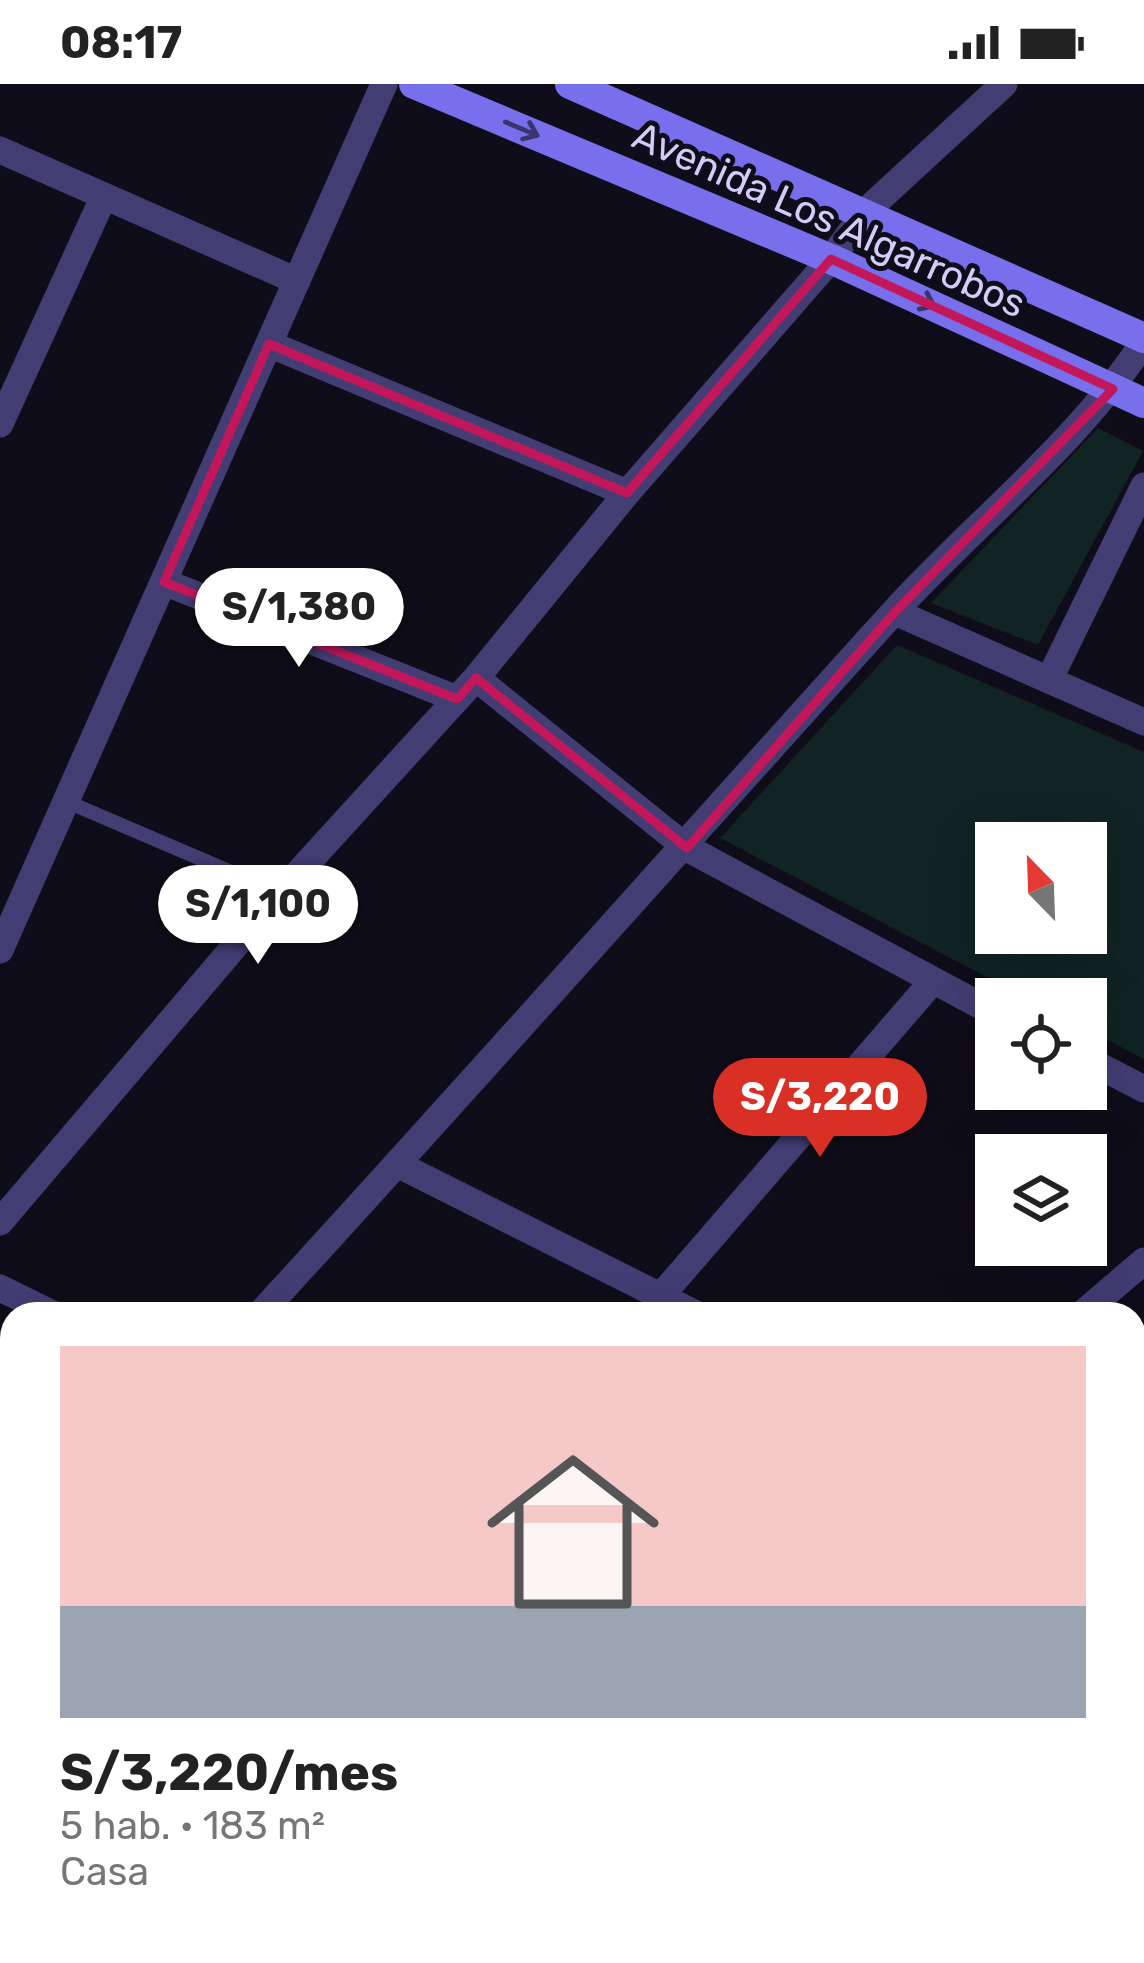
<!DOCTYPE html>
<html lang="es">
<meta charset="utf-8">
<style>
:root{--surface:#fff;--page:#f2f2f2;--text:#222;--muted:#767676;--line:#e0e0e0;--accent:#d93025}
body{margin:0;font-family:Rubik,sans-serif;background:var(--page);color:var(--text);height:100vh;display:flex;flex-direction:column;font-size:45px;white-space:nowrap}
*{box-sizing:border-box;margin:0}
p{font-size:39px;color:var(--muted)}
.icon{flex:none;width:66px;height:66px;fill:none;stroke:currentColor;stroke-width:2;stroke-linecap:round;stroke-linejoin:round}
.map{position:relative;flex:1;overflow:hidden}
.panel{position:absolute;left:0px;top:1218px;width:1146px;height:663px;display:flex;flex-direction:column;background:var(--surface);border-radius:36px 36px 0 0;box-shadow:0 12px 48px #0002}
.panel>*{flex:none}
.needle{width:78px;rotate:337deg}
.buttons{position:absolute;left:975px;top:738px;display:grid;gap:24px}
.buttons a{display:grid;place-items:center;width:132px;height:132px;border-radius:0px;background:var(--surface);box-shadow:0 12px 48px #0002;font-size:60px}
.price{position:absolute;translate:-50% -102px;padding:0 27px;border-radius:42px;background:#fff;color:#222;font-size:39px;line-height:78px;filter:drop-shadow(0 3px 6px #0008)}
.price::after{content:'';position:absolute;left:50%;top:72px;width:36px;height:27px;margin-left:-18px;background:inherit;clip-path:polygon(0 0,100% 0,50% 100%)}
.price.active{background:var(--accent);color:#fff}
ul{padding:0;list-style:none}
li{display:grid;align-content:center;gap:24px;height:636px;padding:0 60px}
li+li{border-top:3px solid var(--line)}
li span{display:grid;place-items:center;height:372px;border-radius:0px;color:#555}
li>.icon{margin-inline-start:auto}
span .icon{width:216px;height:216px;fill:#fffc;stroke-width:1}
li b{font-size:51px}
.status{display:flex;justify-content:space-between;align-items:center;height:84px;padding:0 60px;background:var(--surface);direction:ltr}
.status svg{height:33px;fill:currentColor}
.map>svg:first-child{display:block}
.green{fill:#112323;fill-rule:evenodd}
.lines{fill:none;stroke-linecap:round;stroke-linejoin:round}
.lane{stroke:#423d73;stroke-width:14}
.street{stroke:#423d73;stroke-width:27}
.secondary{stroke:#786fed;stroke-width:30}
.oneway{stroke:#3a346e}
.marked{fill:none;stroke:#c2185b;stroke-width:9;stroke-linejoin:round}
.labels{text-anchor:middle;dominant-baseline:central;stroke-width:10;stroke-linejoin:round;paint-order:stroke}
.street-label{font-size:39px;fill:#d3ccf8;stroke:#100d1a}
</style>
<div class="status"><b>08:17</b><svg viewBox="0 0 49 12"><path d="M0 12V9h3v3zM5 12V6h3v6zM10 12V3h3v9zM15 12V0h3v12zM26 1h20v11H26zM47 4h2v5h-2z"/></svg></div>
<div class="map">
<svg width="1144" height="1879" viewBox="0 0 1144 1879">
<rect width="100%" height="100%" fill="#100d1a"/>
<path class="green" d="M1098 344 1143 367 1038 561 931 519Z
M897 561 1144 668V975L1086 945V915H1029L720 754ZM1086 759V849H996V759Z"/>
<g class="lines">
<path class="lane" d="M63 716 280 809"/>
<path class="street" d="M0 66 297 197
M269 260 627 409
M0 340 104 112
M164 498 457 615
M895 528 1144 638
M476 594 687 764 996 930
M1049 596 1144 402
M0 866 384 0
M1086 975 1144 1005
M397 1080 696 1230
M0 1138 280 809 476 594 627 409 831 175 866 127 1004 0
M0 1204 53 1230
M660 1213 932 898
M260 1230C473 998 681 763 892 530 975 439 1076 361 1144 258
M1082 1230 1144 1177
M0 1495 12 1501
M0 1781 12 1753
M0 1853 12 1858
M34 1869 54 1879
M806 1869 817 1879
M928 1869 932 1879
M1014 1869 1022 1879"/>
<path class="secondary" d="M414 0 831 175 1144 319
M570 0 1144 254"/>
</g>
<defs><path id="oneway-shaft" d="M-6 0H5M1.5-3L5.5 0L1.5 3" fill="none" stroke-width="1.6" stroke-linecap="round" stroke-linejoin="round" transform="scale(3)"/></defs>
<g class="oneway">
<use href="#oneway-shaft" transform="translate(522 45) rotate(23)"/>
<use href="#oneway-shaft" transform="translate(919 215) rotate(25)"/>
</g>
<path class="marked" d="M831 175 1113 305 895 528 687 764 476 594 457 615 164 498 269 260 627 409Z"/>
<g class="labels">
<g class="street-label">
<text transform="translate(829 136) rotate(24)">Avenida Los Algarrobos</text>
</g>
</g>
</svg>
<div class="buttons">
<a><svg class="needle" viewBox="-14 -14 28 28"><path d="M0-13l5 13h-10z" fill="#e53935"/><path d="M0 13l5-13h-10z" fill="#767676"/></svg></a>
<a><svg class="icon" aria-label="locate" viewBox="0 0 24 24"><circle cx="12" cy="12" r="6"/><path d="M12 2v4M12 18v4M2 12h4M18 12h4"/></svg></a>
<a><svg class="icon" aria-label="layers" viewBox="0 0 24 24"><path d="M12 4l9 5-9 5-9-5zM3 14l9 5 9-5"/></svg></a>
</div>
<b class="price" style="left:299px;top:586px">S/1,380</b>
<b class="price" style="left:258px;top:883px">S/1,100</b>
<b class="price active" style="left:820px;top:1076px">S/3,220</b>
<section class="panel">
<ul>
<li><span style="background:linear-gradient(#f6c9c9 70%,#9aa5b1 0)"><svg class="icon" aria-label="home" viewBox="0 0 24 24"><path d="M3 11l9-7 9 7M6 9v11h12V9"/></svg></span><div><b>S/3,220/mes</b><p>5 hab. · 183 m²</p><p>Casa</p></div></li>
</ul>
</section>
</div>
